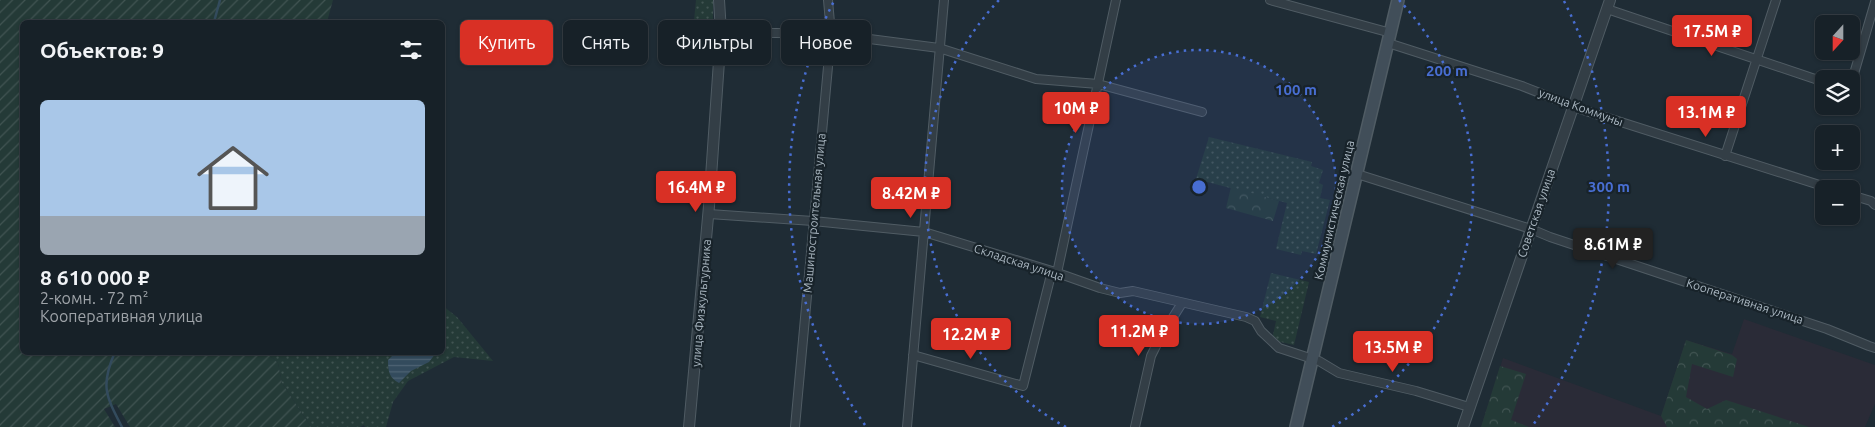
<!DOCTYPE html>
<html lang="ru">
<meta charset="utf-8">
<style>
:root{--surface:#172128;--page:#242e34;--text:#f1f3f6;--muted:#9ea3a8;--line:#363e45;--accent:#d93025}
body{margin:0;font-family:Ubuntu,sans-serif;background:var(--page);color:var(--text);height:100vh;display:flex;flex-direction:column;font-size:19px;white-space:nowrap}
*{box-sizing:border-box;margin:0}
p{font-size:16px;color:var(--muted)}
.icon{flex:none;width:28px;height:28px;fill:none;stroke:currentColor;stroke-width:2;stroke-linecap:round;stroke-linejoin:round}
.map{position:relative;flex:1;overflow:hidden}
.drawer{position:absolute;left:20px;top:20px;width:425px;height:335px;display:flex;flex-direction:column;background:var(--surface);border-radius:8px;box-shadow:0 1px 4px #0004,0 0 0 1px var(--line)}
.drawer>*{flex:none}
.banner{position:absolute;left:460px;top:20px;width:475px;height:45px;display:flex;gap:10px}
.needle{width:32px;rotate:201deg}
.tools{position:absolute;left:1815px;top:15px;display:grid;gap:10px}
.tools a{display:grid;place-items:center;width:45px;height:45px;border-radius:8px;background:var(--surface);box-shadow:0 1px 4px #0004,0 0 0 1px var(--line);font-size:25px}
.price{position:absolute;translate:-50% -42px;padding:0 11px;border-radius:5px;background:var(--accent);color:#fff;font-size:16px;line-height:32px;filter:drop-shadow(0 1px 2px #0008)}
.price::after{content:'';position:absolute;left:50%;top:30px;width:15px;height:11px;margin-left:-8px;background:inherit;clip-path:polygon(0 0,100% 0,50% 100%)}
.price.on{background:#222;color:#fff}
ul{padding:0;list-style:none}
li{display:grid;align-content:center;gap:10px;height:265px;padding:0 20px}
li+li{border-top:1px solid var(--line)}
li span{display:grid;place-items:center;height:155px;border-radius:8px;color:#555}
li>.icon{margin-inline-start:auto}
span .icon{width:90px;height:90px;fill:#fffc;stroke-width:1}
li b{font-size:21px}
h2{display:flex;justify-content:space-between;align-items:center;height:60px;padding:0 20px;font-size:21px}
.chip{padding:0 18px;border-radius:8px;background:var(--surface);box-shadow:0 1px 4px #0004,0 0 0 1px var(--line);font-size:18px;line-height:45px}
.chip.on{background:var(--accent);color:#fff}
.map>svg:first-child{display:block}
.medical{fill:#2a2b37}
.grass{fill:url(#grass-dots)}
.forest{fill:url(#forest-crowns)}
.garden{fill:url(#garden-furrows)}
.water{fill:url(#water-rules)}
.lines{fill:none;stroke-linecap:round;stroke-linejoin:round}
.stream{stroke:#334b5d;stroke-width:2.5}
.minor-casing{stroke:#505c64;stroke-width:10}
.tertiary-casing{stroke:#505c64;stroke-width:12}
.secondary-casing{stroke:#505c64;stroke-width:14}
.minor{stroke:#333e46;stroke-width:8}
.tertiary{stroke:#333e46;stroke-width:10}
.secondary{stroke:#414e59;stroke-width:11}
.ring{fill:none;stroke:#486ed2;stroke-width:2.5;stroke-dasharray:2.5 5}
.labels{text-anchor:middle;dominant-baseline:central;stroke-width:4.5;stroke-linejoin:round;paint-order:stroke}
.street-label{font-size:12px;fill:#acb9c3;stroke:#18232a}
.centre{fill:#486ed2;stroke:#18232a;stroke-width:2.5}
.ring-label{font-size:15px;text-anchor:middle;font-weight:bold;fill:#486ed2;stroke:#18232a;stroke-width:4.5;stroke-linejoin:round;paint-order:stroke}
</style>
<div class="map">
<svg width="1875" height="427" viewBox="0 0 1875 427">
<defs>
<pattern id="grass-dots" width="8" height="8" patternUnits="userSpaceOnUse" patternTransform="scale(1.25)"><rect width="8" height="8" fill="#243a37"/><path d="M2 2h.1M6 6h.1" fill="none" stroke="#415452" stroke-width="1.8" stroke-linecap="round"/></pattern>
<pattern id="forest-crowns" width="20" height="18" patternUnits="userSpaceOnUse" patternTransform="scale(1.25)"><rect width="20" height="18" fill="#243a37"/><path d="M2 6a3 3 0 1 1 6 0M12 15a3 3 0 1 1 6 0" fill="none" stroke="#415452"/></pattern>
<pattern id="garden-furrows" width="10" height="10" patternUnits="userSpaceOnUse" patternTransform="scale(1.25)"><rect width="10" height="10" fill="#243a37"/><path d="M-1 1l2-2M0 10L10 0M9 11l2-2" fill="none" stroke="#415452"/></pattern>
<pattern id="water-rules" width="6" height="5" patternUnits="userSpaceOnUse" patternTransform="scale(1.25)"><rect width="6" height="5" fill="#334b5d"/><path d="M0 2.5h6" fill="none" stroke="#4e6373"/></pattern>
</defs>
<rect width="100%" height="100%" fill="#1f2c35"/>
<path class="medical" d="M1744 319 1875 365V404L1865 427H1481L1503 358 1661 416 1686 340 1732 354Z"/>
<path class="grass" d="M696 0H713V33L693 31Z
M1209 137 1312 162 1311 166 1323 170 1319 183 1323 185 1320 198 1330 200 1316 254 1302 251 1301 255 1276 249 1287 203 1196 179Z
M1271 273 1309 282 1294 345 1272 340 1276 321 1260 317Z
M443 306 457 317 493 361 454 357 408 381 393 402 386 427H365L364 425 360 427H311L282 383 278 363 267 353 442 352Z"/>
<path class="forest" d="M1231 187 1279 201 1273 221 1226 208Z
M1686 340 1732 355 1737 359 1733 377 1692 364 1686 397 1707 409 1726 400 1809 427H1667L1661 416Z
M1500 366 1526 374 1511 420 1529 427H1481Z"/>
<path class="garden" d="M0 0H333L327 22H22V352L267 353 278 363 282 383 311 427H130L116 404 104 409 115 427H0Z"/>
<path class="water" d="M395 353V352L436 353 429 362 411 371 399 383C389 378 388 371 388 360Z"/>
<g class="lines">
<path class="stream" d="M214 22 220 0
M115 352C100 386 106 396 122 427"/>
<defs>
<path id="minor" d="M1270 0 1391 33
M1607 9 1824 82
M721 32 831 34 939 48 1036 79 1098 84 1202 112
M1388 43 1522 86 1583 110 1832 189
M1851 84 1875 2
M1725 156 1776 0
M1357 174 1531 229 1550 237 1827 329 1869 346 1875 348
M1851 195 1871 201 1875 205
M709 214 813 221 924 232 1052 271 1100 288 1120 293 1133 291 1246 317 1255 321 1261 331 1279 348 1319 361 1339 373 1416 391 1469 407
M1057 273 1116 0
M913 355 1023 386 1052 271
M795 427 831 34 828 0
M907 427 944 0
M1135 427 1151 356 1160 338 1182 303"/>
<path id="tertiary" d="M689 427 709 206 721 32 719 0
M1463 427 1610 0"/>
<path id="secondary" d="M1296 427 1398 0"/>
</defs>
<use href="#minor" class="minor-casing"/>
<use href="#tertiary" class="tertiary-casing"/>
<use href="#secondary" class="secondary-casing"/>
<use href="#minor" class="minor"/>
<use href="#tertiary" class="tertiary"/>
<use href="#secondary" class="secondary"/>
</g>
<circle cx="1199" cy="187" r="137" fill="#486ed2" fill-opacity=".12"/>
<g class="ring">
<circle cx="1199" cy="187" r="137"/>
<path d="M1066 427A274 274 0 0 1 999 0M1399 0A274 274 0 0 1 1332 427"/>
<path d="M865 425A410 410 0 0 1 834 1M1564 1A410 410 0 0 1 1533 425"/>
</g>
<g class="labels">
<g class="street-label">
<text transform="translate(1581 107) rotate(20)">улица Коммуны</text>
<text transform="translate(1334 210) rotate(-77)">Коммунистическая улица</text>
<text transform="translate(814 213) rotate(-85)">Машиностроительная улица</text>
<text transform="translate(1536 213) rotate(-71)">Советская улица</text>
<text transform="translate(1019 262) rotate(18)">Складская улица</text>
<text transform="translate(1745 301) rotate(18)">Кооперативная улица</text>
<text transform="translate(701 303) rotate(-85)">улица Физкультурника</text>
</g>
</g>
<circle cx="1199" cy="187" r="8" class="centre"/>
<g class="ring-label">
<text x="1447" y="76">200 m</text>
<text x="1296" y="95">100 m</text>
<text x="1609" y="192">300 m</text>
</g>
</svg>
<div class="tools">
<a><svg class="needle" viewBox="-14 -14 28 28"><path d="M0-13l5 13h-10z" fill="#e53935"/><path d="M0 13l5-13h-10z" fill="#9ea3a8"/></svg></a>
<a><svg class="icon" aria-label="layers" viewBox="0 0 24 24"><path d="M12 4l9 5-9 5-9-5zM3 14l9 5 9-5"/></svg></a>
<a>+</a>
<a>−</a>
</div>
<b class="price" style="left:1712px;top:57px">17.5M ₽</b>
<b class="price" style="left:1076px;top:134px">10M ₽</b>
<b class="price" style="left:1706px;top:138px">13.1M ₽</b>
<b class="price" style="left:696px;top:213px">16.4M ₽</b>
<b class="price" style="left:911px;top:219px">8.42M ₽</b>
<b class="price on" style="left:1613px;top:270px">8.61M ₽</b>
<b class="price" style="left:1139px;top:357px">11.2M ₽</b>
<b class="price" style="left:971px;top:360px">12.2M ₽</b>
<b class="price" style="left:1393px;top:373px">13.5M ₽</b>
<div class="banner">
<a class="chip on">Купить</a>
<a class="chip">Снять</a>
<a class="chip">Фильтры</a>
<a class="chip">Новое</a>
</div>
<section class="drawer">
<h2>Объектов: 9<svg class="icon" aria-label="filters" viewBox="0 0 24 24"><path d="M4 7h16M4 17h16"/><circle cx="9" cy="7" r="2"/><circle cx="15" cy="17" r="2"/></svg></h2>
<ul>
<li><span style="background:linear-gradient(#a9c7e8 75%,#9aa5b1 0)"><svg class="icon" aria-label="home" viewBox="0 0 24 24"><path d="M3 11l9-7 9 7M6 9v11h12V9"/></svg></span><div><b>8 610 000 ₽</b><p>2-комн. · 72 m²</p><p>Кооперативная улица</p></div></li>
</ul>
</section>
</div>
